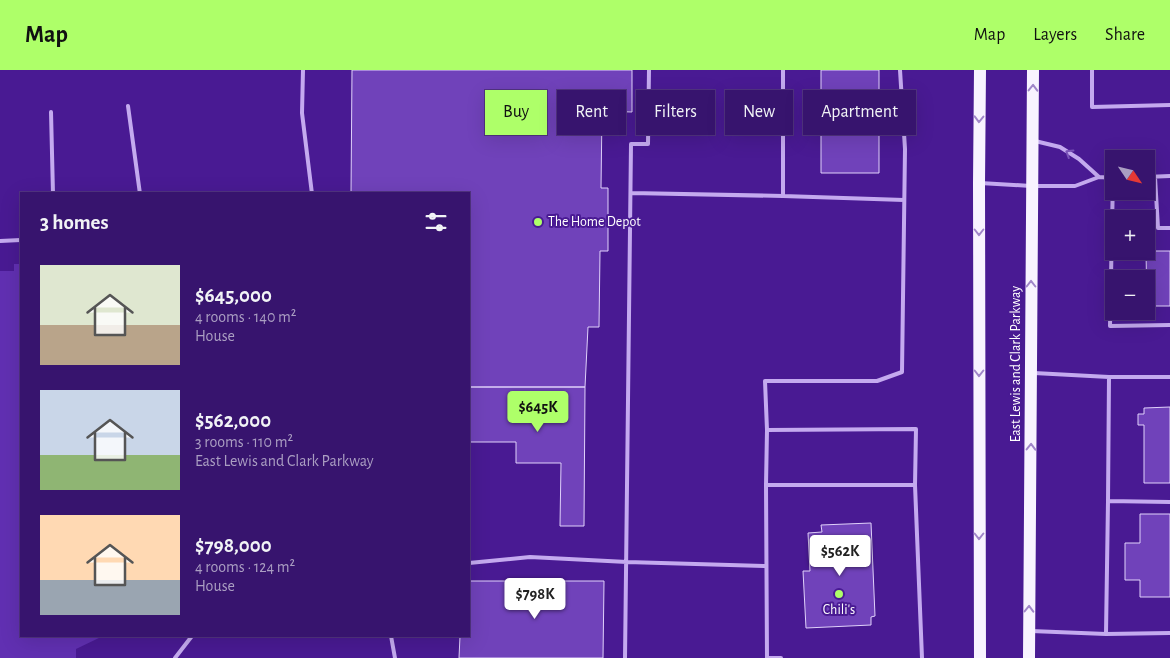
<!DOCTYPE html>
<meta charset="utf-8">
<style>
:root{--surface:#37146e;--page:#3e1d73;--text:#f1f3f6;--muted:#aa9ec2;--line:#513381;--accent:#aeff69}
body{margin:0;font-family:"Alegreya Sans",sans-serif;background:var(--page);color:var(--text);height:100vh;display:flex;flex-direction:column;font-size:19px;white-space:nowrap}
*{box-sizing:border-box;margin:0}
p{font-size:16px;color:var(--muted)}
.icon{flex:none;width:28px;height:28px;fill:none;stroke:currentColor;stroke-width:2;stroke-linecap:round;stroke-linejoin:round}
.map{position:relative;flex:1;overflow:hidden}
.side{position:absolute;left:20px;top:122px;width:450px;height:445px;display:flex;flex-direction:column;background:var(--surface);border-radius:0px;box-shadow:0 5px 20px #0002,0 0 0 1px var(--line)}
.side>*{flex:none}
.hud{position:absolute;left:485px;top:20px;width:475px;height:45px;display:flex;gap:10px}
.needle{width:32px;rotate:125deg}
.buttons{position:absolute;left:1105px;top:80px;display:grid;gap:10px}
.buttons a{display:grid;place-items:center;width:50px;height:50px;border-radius:0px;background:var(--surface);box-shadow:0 5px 20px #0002,0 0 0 1px var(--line);font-size:25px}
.price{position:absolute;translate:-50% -42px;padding:0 11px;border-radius:5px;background:#fff;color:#222;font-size:16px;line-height:32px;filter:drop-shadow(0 1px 2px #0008)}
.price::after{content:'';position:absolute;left:50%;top:30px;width:15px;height:11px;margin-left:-8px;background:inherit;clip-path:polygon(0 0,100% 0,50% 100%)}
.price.current{background:var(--accent);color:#111}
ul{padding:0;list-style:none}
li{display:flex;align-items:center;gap:15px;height:125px;padding:0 20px}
li span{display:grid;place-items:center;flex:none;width:140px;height:100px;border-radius:0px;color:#555}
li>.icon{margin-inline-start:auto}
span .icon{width:60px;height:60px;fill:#fffc;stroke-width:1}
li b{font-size:21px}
h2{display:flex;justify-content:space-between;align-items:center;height:60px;padding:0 20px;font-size:21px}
.tag{padding:0 18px;border-radius:0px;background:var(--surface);box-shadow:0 5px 20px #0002,0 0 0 1px var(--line);font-size:18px;line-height:45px}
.tag.current{background:var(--accent);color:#111}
header{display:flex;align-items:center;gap:30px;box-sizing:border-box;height:70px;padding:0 25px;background:var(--accent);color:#111}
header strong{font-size:24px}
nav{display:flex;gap:28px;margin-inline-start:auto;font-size:18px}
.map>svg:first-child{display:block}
.garden{fill:#6130b2}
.building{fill:#7042ba;stroke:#e0d1fb}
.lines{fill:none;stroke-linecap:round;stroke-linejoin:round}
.lane{stroke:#c4aaef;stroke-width:4}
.primary{stroke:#f8f3ff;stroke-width:12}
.oneway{stroke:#a086c9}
.oneway2{stroke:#7a54b8}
.poi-dot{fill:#aeff69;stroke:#491a93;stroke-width:2}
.labels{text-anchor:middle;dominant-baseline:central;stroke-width:4;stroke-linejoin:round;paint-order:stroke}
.poi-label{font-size:14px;fill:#fff;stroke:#491a93;text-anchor:start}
.street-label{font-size:14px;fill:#fff;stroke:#491a93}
</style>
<header>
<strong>Map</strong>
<nav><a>Map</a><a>Layers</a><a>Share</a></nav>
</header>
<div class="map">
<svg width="1170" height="588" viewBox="0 0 1170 588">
<rect width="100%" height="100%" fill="#491a93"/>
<path class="garden" d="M14 194H21V566H103L76 579V588H0V201H14Z"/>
<path class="building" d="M352 0H632V42L602 41 601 118H608V181H600L599 257H588L585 317H469V124H351Z
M821 0H879V103H821Z
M1146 181H1170V236H1147Z
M469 317H585L584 456H560L561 393H516V372H469Z
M1170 337V413H1144V355H1138V344H1144V338Z
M1140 444H1170V527H1140V510H1125V473H1140Z
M871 453 875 546 871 547V555L806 558 803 501H810L808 463 822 462 821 455Z
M469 511H604L603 588H459L460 566H469Z"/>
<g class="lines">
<path class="lane" d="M303 0 302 43 312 124
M1092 0V37L1170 35
M128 36 140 124
M51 42 53 124
M1035 71 1060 77 1079 89 1099 107
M1146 107 1170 106
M1155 107 1158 158H1170
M1113 108 1110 256 1170 255
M980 113 1031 116H1075L1099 107 1114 108
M631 123 783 126 904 130
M783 126V0
M0 171 21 170
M1034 303 1109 307H1170
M1109 307 1108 431 1170 432
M767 360 765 311H877L902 302 905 79 900 0
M766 415 767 360 916 359 915 415
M469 493 530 487 627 492 766 496
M1031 561 1106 564 1108 431
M1106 564 1170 563
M391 566 395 588
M175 588 192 566
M625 588 631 74H648L649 0
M767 588 766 415H915L922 588
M767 588H781"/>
<path class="primary" d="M980 588 979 113 980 0
M1029 588 1033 0"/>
</g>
<defs><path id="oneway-chevron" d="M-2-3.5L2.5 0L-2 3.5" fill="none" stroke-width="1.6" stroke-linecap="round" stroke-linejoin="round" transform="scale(1.25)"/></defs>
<g class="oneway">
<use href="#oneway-chevron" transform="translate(1033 18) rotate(-89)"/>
<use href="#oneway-chevron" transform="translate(979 49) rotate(91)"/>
<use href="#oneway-chevron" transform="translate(979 162) rotate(90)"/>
<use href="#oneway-chevron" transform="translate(1031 214) rotate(-90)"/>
<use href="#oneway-chevron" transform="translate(979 303) rotate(90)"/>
<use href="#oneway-chevron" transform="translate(1031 377) rotate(-89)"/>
<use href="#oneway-chevron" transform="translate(979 466) rotate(90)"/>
<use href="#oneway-chevron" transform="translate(1029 539) rotate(-89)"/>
</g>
<use class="oneway2" href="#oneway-chevron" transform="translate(1069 83) rotate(-148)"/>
<g class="poi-dot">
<circle cx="538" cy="152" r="5"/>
<circle cx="839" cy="524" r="5"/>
</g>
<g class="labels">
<g class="poi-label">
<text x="548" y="152">The Home Depot</text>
<text x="839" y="540" text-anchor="middle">Chili's</text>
</g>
<g class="street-label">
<text transform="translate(1016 294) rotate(-90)">East Lewis and Clark Parkway</text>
</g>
</g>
</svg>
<div class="buttons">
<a><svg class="needle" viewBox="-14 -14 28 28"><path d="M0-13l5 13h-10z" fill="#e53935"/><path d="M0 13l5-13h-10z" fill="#aa9ec2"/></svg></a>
<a>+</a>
<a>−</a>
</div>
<b class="price current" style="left:538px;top:363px">$645K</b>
<b class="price" style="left:840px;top:507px">$562K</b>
<b class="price" style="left:535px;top:550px">$798K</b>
<div class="hud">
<a class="tag current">Buy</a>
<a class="tag">Rent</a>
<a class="tag">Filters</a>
<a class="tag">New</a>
<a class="tag">Apartment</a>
</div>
<section class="side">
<h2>3 homes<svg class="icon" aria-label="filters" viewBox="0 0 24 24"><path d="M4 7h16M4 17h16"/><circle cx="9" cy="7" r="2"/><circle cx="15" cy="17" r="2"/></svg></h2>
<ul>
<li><span style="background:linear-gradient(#dfe7d0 60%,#b9a48a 0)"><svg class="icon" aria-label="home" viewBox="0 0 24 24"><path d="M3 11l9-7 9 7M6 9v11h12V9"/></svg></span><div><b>$645,000</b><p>4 rooms · 140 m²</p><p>House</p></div></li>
<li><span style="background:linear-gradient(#c9d6e8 65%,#8fb573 0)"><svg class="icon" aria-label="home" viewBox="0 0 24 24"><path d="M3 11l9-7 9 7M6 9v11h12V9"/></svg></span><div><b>$562,000</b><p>3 rooms · 110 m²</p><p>East Lewis and Clark Parkway</p></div></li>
<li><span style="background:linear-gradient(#ffd9b3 65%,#9aa5b1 0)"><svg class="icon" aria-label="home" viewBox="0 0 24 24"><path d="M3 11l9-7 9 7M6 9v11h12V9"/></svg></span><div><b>$798,000</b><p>4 rooms · 124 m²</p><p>House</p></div></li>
</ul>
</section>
</div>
